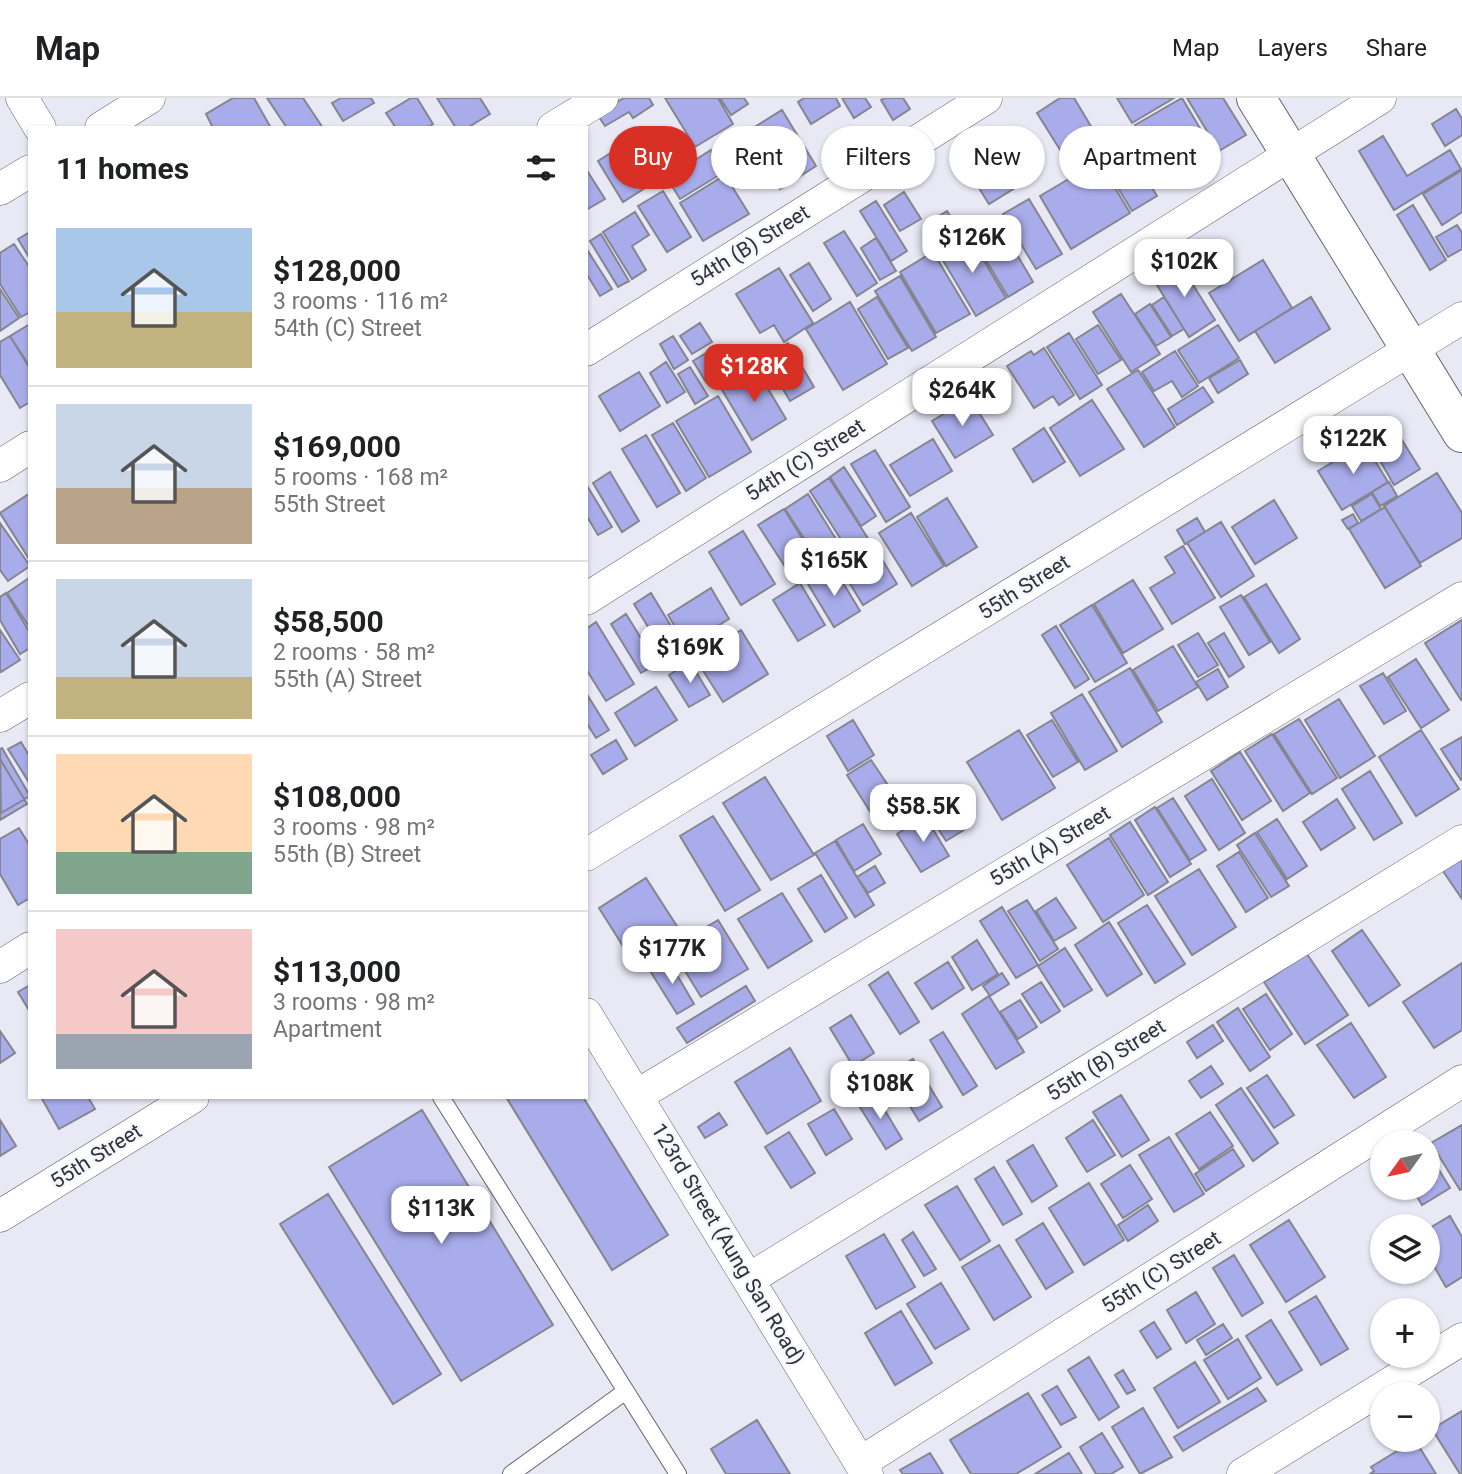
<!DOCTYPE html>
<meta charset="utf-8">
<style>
:root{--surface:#fff;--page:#f6f6f6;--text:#202124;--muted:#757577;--line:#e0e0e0;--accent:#d93025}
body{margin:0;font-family:Roboto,sans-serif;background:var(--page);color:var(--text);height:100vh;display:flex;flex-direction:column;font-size:26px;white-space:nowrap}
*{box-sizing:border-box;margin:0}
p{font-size:23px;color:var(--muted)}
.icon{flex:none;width:38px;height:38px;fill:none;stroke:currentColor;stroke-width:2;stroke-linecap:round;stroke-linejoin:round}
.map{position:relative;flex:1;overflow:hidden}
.sheet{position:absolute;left:28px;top:28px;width:560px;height:973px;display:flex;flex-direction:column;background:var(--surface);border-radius:0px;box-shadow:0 2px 5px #0004}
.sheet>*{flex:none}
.top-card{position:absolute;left:609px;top:28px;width:665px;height:63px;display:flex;gap:14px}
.needle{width:46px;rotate:237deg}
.fabs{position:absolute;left:1370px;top:1032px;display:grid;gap:14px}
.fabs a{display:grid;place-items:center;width:70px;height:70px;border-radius:50%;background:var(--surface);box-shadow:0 2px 5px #0004;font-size:35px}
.price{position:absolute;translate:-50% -60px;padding:0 16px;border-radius:14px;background:#fff;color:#222;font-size:23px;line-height:46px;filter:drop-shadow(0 2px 4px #0008)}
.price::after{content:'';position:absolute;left:50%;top:42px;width:21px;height:16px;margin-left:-10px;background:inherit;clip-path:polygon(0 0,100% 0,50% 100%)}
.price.on{background:var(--accent);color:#fff}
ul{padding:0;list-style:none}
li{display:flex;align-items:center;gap:21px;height:175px;padding:0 28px}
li+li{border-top:2px solid var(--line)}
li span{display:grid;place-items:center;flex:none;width:196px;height:140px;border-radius:0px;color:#555}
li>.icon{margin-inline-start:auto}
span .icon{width:84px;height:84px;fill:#fffc;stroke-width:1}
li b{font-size:30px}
h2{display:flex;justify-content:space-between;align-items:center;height:84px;padding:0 28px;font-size:30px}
.pill{padding:0 24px;border-radius:32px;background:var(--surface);box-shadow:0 2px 5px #0004;font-size:24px;line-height:63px}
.pill.on{background:var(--accent);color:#fff}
header{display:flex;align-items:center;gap:42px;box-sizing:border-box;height:98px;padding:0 35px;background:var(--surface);border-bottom:2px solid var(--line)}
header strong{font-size:33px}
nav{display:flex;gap:38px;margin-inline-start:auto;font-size:24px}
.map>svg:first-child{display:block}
.building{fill:#a9acea;stroke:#84858f;stroke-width:2}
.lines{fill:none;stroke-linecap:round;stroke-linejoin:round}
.lane-casing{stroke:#656670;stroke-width:18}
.street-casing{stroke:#656670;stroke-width:33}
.secondary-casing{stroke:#656670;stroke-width:40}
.lane{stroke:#fff;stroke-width:16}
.street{stroke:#fff;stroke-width:32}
.secondary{stroke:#fff;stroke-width:38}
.labels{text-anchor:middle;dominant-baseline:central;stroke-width:5;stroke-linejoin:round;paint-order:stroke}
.street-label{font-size:21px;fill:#313236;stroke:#f6f7fe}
</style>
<header>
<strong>Map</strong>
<nav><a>Map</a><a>Layers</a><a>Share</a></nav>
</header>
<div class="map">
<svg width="1462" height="1376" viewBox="0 0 1462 1376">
<rect width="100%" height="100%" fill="#e8e9f5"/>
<path class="building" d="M233 0H254L271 30H213L206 16Z
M267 0H303L323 30H287Z
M341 0H371L374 5 343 23 332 5Z
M411 0H417L433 26 427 30H396L386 15Z
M437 0H480L490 16 467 30H456Z
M624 0H649L653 7 633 20 629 14 605 28 597 16Z
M665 0H718L733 26 695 49Z
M720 0H744L748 6 731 17Z
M804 0H836L840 8 811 26 798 4Z
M842 0H865L871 9 854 20Z
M885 0H903L910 11 893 22 881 2Z
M1060 0H1074L1095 35 1062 55 1037 15Z
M1117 0H1174L1132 25Z
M1182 0 1217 59 1170 87 1135 27Z
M1187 0H1223L1246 37 1219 53Z
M1456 11 1462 21V37L1445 48 1432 26Z
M782 12 816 68 780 91 745 35Z
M742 38 762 71 738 85 718 53Z
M1383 38 1407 78 1450 52 1461 71 1394 112 1359 53Z
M1122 40 1157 98 1132 113 1097 55Z
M990 43 1018 88 989 106 961 61Z
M628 44 653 85 623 104 598 63Z
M711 52 724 74 680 101 667 80Z
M1099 63 1130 115 1071 151 1040 98Z
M586 71 605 101 586 112Z
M1462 72V114L1442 127 1423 96Z
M725 77 749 116 703 143 680 105Z
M663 93 691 139 667 154 638 108Z
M904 94 921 121 900 133 884 107Z
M1029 101 1062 156 1036 171 1003 116Z
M876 103 907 153 891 163 860 113Z
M1413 107 1446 162 1430 172 1397 117Z
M947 113 961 135 941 148 927 125Z
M635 114 649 137 632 148 646 172 632 181 603 134Z
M998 124 1033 184 1008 199 972 139Z
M1457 127 1462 135V151L1448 159 1436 139Z
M844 133 877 185 857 198 824 145Z
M30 134V161L18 141Z
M601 136 629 183 618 189 590 143Z
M968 136 1006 200 976 218 938 154Z
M876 140 896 173 880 182 861 150Z
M14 146 30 170V214L21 219 0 186V155Z
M586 150 612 191 600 198 586 175Z
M933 154 970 216 936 235 900 174Z
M1263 162 1292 210 1239 243 1209 195Z
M1178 163 1215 222 1189 239 1152 179Z
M809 165 831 201 813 213 790 177Z
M779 170 813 225 784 244 774 227 760 235 736 196Z
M900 178 936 239 912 253 875 193Z
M0 191 19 220 0 233Z
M1121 196 1160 256 1131 274 1093 214Z
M877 199 908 250 888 261 858 211Z
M1164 199 1184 231 1172 238 1152 207Z
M1311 199 1330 231 1275 265 1255 233Z
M850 204 887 266 843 292 806 231Z
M1150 206 1171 239 1156 248 1135 216Z
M700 225 712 244 692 256 680 238Z
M30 226V269L10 238Z
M1098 227 1121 262 1098 276 1076 241Z
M1218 227 1239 260 1199 285 1178 252Z
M1069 235 1102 287 1080 301 1047 249Z
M10 238 30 271V304L20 310 0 277V244Z
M673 238 688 262 674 271 660 246Z
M788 245 814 289 790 303 764 259Z
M719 247 732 267 706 284 693 263Z
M1044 250 1074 297 1059 307 1053 298 1034 310 1007 268 1031 253 1034 257Z
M1175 253 1198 288 1182 299 1172 283 1154 293 1142 274Z
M1240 262 1248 276 1218 295 1209 280Z
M666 264 685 294 667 305 650 275Z
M690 269 708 298 695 306 678 276Z
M755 269 786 321 752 342 721 290Z
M1138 272 1175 329 1144 349 1107 291Z
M639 274 660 308 620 333 599 298Z
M1203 289 1213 304 1177 327 1168 311Z
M718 298 751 354 709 379 676 323Z
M970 300 993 337 955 360 932 323Z
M1092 302 1124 351 1080 378 1050 330Z
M673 325 706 380 686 393 652 337Z
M1044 330 1065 364 1033 384 1013 351Z
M646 337 680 395 657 409 622 351Z
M1400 339 1420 371 1394 387 1375 354Z
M933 341 952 373 910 398 890 367Z
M1364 345 1388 384 1342 412 1318 373Z
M875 352 910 409 886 424 851 366Z
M844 369 876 418 861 428 830 379Z
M610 374 639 423 622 434 593 385Z
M1437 375 1462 415V440L1420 465 1384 408Z
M829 380 869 442 849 454 810 393Z
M1389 384 1397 398 1380 408 1372 394Z
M586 386 612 429 598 437 586 417Z
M30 395V461H29L0 415Z
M808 396 842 451 820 465 785 411Z
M1372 396 1381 411 1361 423 1352 408Z
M947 400 977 449 946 468 917 419Z
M1274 402 1297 440 1255 466 1232 429Z
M1385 409 1421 468 1385 490 1349 431Z
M784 411 818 466 793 481 758 427Z
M911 415 944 468 912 488 879 435Z
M1353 416 1358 425 1348 431 1342 422Z
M1197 420 1205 434 1185 446 1177 432Z
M1221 424 1254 478 1221 499 1187 445Z
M0 425 30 468 8 483 0 472Z
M743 433 775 486 741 507 709 454Z
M872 445 897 486 863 507 838 466Z
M1183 448 1215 500 1172 526 1150 490 1175 475 1165 459Z
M834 470 860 513 834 529 808 486Z
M29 480 30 481V530L7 495Z
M1133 482 1163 531 1123 555 1094 506Z
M800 485 825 527 798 543 773 502Z
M1266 486 1300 541 1279 555 1244 499Z
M711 490 729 521 686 547 668 517Z
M6 495 30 535V550L20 556 0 522V499Z
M651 495 683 548 666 558 634 506Z
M1241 497 1270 544 1249 557 1220 509Z
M1092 507 1127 565 1095 584 1060 527Z
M626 516 657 566 641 575 611 526Z
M1462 522V601L1461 602 1425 545Z
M596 524 634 586 606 603 586 571V531Z
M1056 528 1089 581 1075 590 1042 537Z
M0 532 20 562 1 574 0 571Z
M741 532 768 576 723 604 695 560Z
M1198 535 1218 567 1198 579 1178 547Z
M1224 535 1244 569 1229 579 1208 545Z
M1173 548 1198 589 1158 613 1133 572Z
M1416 561 1449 612 1421 630 1388 579Z
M690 564 710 597 689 609 669 577Z
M1130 570 1162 624 1122 649 1089 594Z
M1218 571 1228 589 1207 602 1196 584Z
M1383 575 1406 613 1384 626 1360 588Z
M656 589 677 622 635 648 615 615Z
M1082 596 1117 653 1085 672 1051 615Z
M588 598 609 632 596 640 586 624Z
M1339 601 1375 658 1340 680 1305 622Z
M1299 621 1337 680 1312 696 1274 636Z
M853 622 874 657 848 673 827 638Z
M1052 622 1078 664 1053 679 1027 637Z
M1019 632 1055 690 1002 722 967 664Z
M1421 632 1459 691 1416 718 1379 659Z
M1272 636 1310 695 1283 713 1245 653Z
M1462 639V682H1461L1441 651Z
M616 642 627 661 603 676 591 657Z
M21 644 30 659V686L8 651Z
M2 650 30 698 1 715 0 651Z
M1240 654 1271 703 1242 722 1211 673Z
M0 661 27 706 0 722Z
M871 662 898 702 873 718 847 677Z
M1370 673 1402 725 1374 742 1342 691Z
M765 679 814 757 771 782 723 705Z
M1212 681 1245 735 1219 752 1185 698Z
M944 694 967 730 946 743 923 707Z
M914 696 922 711 896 727 887 713Z
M1173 700 1206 752 1190 762 1157 710Z
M1337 701 1355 730 1321 752 1303 724Z
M1155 709 1191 766 1170 779 1135 722Z
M713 718 760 792 725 813 680 738Z
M925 718 949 758 921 774 897 736Z
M1277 721 1307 768 1287 781 1257 734Z
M1130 724 1168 784 1148 797 1110 737Z
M863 726 881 756 854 773 836 742Z
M19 730 30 748V800L18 807 0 776V741Z
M1255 735 1289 788 1271 799 1237 747Z
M1109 740 1144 797 1103 824 1067 767Z
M835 743 874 807 855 819 815 755Z
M1239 754 1268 800 1246 814 1217 768Z
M1462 760V801L1443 773Z
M875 768 885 785 868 795 857 779Z
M1199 771 1236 829 1192 857 1155 798Z
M821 777 847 820 825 834 798 791Z
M646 780 682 836 635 867 599 810Z
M782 795 812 843 768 870 738 821Z
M1056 800 1076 830 1054 843 1036 813Z
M1027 802 1058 851 1040 863 1008 813Z
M1147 807 1185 866 1155 885 1118 825Z
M1002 809 1038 867 1016 880 980 823Z
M718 822 748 871 701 899 671 850Z
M1109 824 1142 876 1107 898 1075 847Z
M1362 832 1400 887 1369 908 1332 853Z
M977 842 998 876 972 892 952 859Z
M1065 850 1092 892 1064 909 1038 868Z
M1307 856 1348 917 1305 946 1264 884Z
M667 860 694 906 677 916 649 871Z
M948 864 964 890 932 911 915 885Z
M1462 865V932L1434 950 1403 904Z
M888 874 919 924 900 936 869 887Z
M1002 875 1009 886 990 898 983 888Z
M1041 884 1060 913 1041 925 1022 896Z
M30 887V914L18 894Z
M746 888 755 903 687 945 677 930Z
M1266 896 1292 936 1270 952 1243 911Z
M989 898 1024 954 996 971 962 916Z
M1020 902 1037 929 1018 941 1000 914Z
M1238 910 1270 959 1250 973 1217 924Z
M851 917 874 955 853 968 830 930Z
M1351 925 1386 979 1354 1000 1317 947Z
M1213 927 1223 943 1197 960 1187 944Z
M0 933 15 955 0 965Z
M943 934 977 988 963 997 930 942Z
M790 950 821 1003 767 1036 735 984Z
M913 961 942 1009 919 1023 890 975Z
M1211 968 1223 986 1201 1000 1189 983Z
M1267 977 1294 1017 1274 1030 1247 990Z
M1241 990 1278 1045 1253 1063 1216 1007Z
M875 996 902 1041 886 1051 858 1006Z
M1121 997 1149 1042 1122 1059 1093 1014Z
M41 999H88L95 1011 59 1031Z
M506 999H583L668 1137 612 1172Z
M834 1011 852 1041 826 1057 808 1026Z
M422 1012 553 1227 461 1283 329 1069Z
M1210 1014 1233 1048 1199 1071 1176 1036Z
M719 1015 727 1027 705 1040 698 1029Z
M0 1022 16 1048 0 1058Z
M1093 1022 1115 1057 1087 1074 1066 1040Z
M1462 1027V1091L1460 1092 1431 1045Z
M789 1034 815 1075 791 1090 765 1049Z
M1169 1039 1204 1096 1174 1114 1139 1057Z
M1033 1047 1057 1088 1032 1104 1007 1063Z
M1233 1051 1244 1068 1206 1093 1195 1076Z
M1428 1054 1450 1090 1422 1107 1412 1090H1428Z
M1130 1067 1152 1101 1123 1120 1101 1086Z
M994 1069 1022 1116 1003 1127 975 1081Z
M1089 1085 1124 1142 1084 1167 1049 1110Z
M957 1088 990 1143 960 1162 925 1107Z
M328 1096 441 1276 393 1306 280 1126Z
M1148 1107 1158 1123 1128 1143 1118 1127Z
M1450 1118 1462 1139V1179L1446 1189 1428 1158V1131Z
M1289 1122 1325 1179 1286 1204 1250 1147Z
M1043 1125 1073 1174 1046 1191 1016 1142Z
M913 1134 936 1171 924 1178 902 1142Z
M884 1136 915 1189 876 1211 846 1158Z
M999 1147 1031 1199 994 1222 962 1169Z
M1234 1157 1263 1205 1242 1218 1213 1170Z
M941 1185 969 1231 935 1251 907 1206Z
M1196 1194 1215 1226 1186 1245 1167 1212Z
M1316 1198 1348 1251 1321 1267 1289 1214Z
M901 1213 932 1265 895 1287 865 1235Z
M1271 1222 1302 1272 1277 1287 1246 1238Z
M1154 1224 1171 1251 1157 1260 1140 1233Z
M1223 1226 1232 1240 1206 1257 1197 1242Z
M1238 1241 1261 1280 1228 1301 1204 1262Z
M1089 1259 1119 1309 1099 1322 1068 1272Z
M1195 1264 1220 1304 1178 1330 1154 1290Z
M1123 1272 1135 1292 1127 1296 1115 1277Z
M1057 1288 1076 1319 1061 1327 1042 1297Z
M1257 1290 1266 1303 1183 1353 1174 1339Z
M1028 1295 1061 1349 1016 1376H971L950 1342Z
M1143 1310 1172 1359 1140 1376 1112 1329Z
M1462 1313V1376H1460L1432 1331Z
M757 1322 790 1376H726L711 1351Z
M1102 1335 1123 1369 1111 1376H1096L1080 1349Z
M1415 1342 1436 1376H1370L1374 1373 1371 1369Z
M930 1355 943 1376H903L900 1372Z
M1069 1355 1082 1376H1035Z"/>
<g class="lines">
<defs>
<path id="lane" d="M441 999 678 1376
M511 1376 626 1293"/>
<path id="street" d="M22 0 40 30
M101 30 149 0
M553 30 602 0
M0 91 30 73
M586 252 986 0
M0 368 30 349
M586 501 1380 0
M0 618 30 600
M586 757 1462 220
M0 869 30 850
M586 916 867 1376
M638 997 1462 500
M0 1118 193 999
M749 1181 1462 743
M860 1365 1462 983
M1243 1376 1462 1241"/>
<path id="secondary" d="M1256 0 1462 335"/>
</defs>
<use href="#lane" class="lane-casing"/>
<use href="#street" class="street-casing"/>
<use href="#secondary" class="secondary-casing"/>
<use href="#lane" class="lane"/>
<use href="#street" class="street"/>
<use href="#secondary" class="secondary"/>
</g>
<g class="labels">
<g class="street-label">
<text transform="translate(750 148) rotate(-32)">54th (B) Street</text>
<text transform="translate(805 362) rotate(-32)">54th (C) Street</text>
<text transform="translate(1024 489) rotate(-32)">55th Street</text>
<text transform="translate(1050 748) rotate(-31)">55th (A) Street</text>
<text transform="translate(1106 962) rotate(-32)">55th (B) Street</text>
<text transform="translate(96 1058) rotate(-32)">55th Street</text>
<text transform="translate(728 1146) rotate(59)">123rd Street (Aung San Road)</text>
<text transform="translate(1161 1174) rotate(-32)">55th (C) Street</text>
</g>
</g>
</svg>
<div class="fabs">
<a><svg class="needle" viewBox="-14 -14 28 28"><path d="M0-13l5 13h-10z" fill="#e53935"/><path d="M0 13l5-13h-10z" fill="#757577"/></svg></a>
<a><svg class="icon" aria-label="layers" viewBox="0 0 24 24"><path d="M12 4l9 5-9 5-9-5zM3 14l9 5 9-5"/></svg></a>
<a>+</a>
<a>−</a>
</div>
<b class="price" style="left:972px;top:177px">$126K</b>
<b class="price" style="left:1184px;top:201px">$102K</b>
<b class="price on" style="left:754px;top:306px">$128K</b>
<b class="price" style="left:962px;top:330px">$264K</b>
<b class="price" style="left:1353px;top:378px">$122K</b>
<b class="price" style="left:834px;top:500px">$165K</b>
<b class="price" style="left:690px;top:587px">$169K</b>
<b class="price" style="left:923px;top:746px">$58.5K</b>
<b class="price" style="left:672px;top:888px">$177K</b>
<b class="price" style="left:880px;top:1023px">$108K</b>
<b class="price" style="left:441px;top:1148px">$113K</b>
<div class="top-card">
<a class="pill on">Buy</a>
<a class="pill">Rent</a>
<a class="pill">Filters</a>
<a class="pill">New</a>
<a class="pill">Apartment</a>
</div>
<section class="sheet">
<h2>11 homes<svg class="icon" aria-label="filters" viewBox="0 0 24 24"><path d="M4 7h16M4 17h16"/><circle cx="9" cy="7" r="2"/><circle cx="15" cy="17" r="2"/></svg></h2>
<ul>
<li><span style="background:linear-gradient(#a9c7e8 60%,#c2b280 0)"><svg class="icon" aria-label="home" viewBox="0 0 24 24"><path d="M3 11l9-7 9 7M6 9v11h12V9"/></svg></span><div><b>$128,000</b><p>3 rooms · 116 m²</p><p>54th (C) Street</p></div></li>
<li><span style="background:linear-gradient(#c9d6e8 60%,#b9a48a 0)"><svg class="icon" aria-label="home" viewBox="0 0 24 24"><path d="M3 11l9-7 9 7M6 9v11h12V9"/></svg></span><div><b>$169,000</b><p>5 rooms · 168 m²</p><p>55th Street</p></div></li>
<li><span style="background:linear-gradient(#c9d6e8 70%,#c2b280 0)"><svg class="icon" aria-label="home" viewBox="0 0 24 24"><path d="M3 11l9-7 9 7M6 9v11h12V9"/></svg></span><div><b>$58,500</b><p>2 rooms · 58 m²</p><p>55th (A) Street</p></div></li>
<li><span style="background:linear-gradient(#ffd9b3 70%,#7fa58c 0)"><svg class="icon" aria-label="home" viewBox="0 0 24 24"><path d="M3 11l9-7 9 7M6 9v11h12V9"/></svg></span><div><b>$108,000</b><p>3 rooms · 98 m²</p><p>55th (B) Street</p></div></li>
<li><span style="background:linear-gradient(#f6c9c9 75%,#9aa5b1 0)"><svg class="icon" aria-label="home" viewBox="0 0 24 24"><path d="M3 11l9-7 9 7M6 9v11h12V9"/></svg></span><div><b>$113,000</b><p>3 rooms · 98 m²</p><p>Apartment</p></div></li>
</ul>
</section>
</div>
